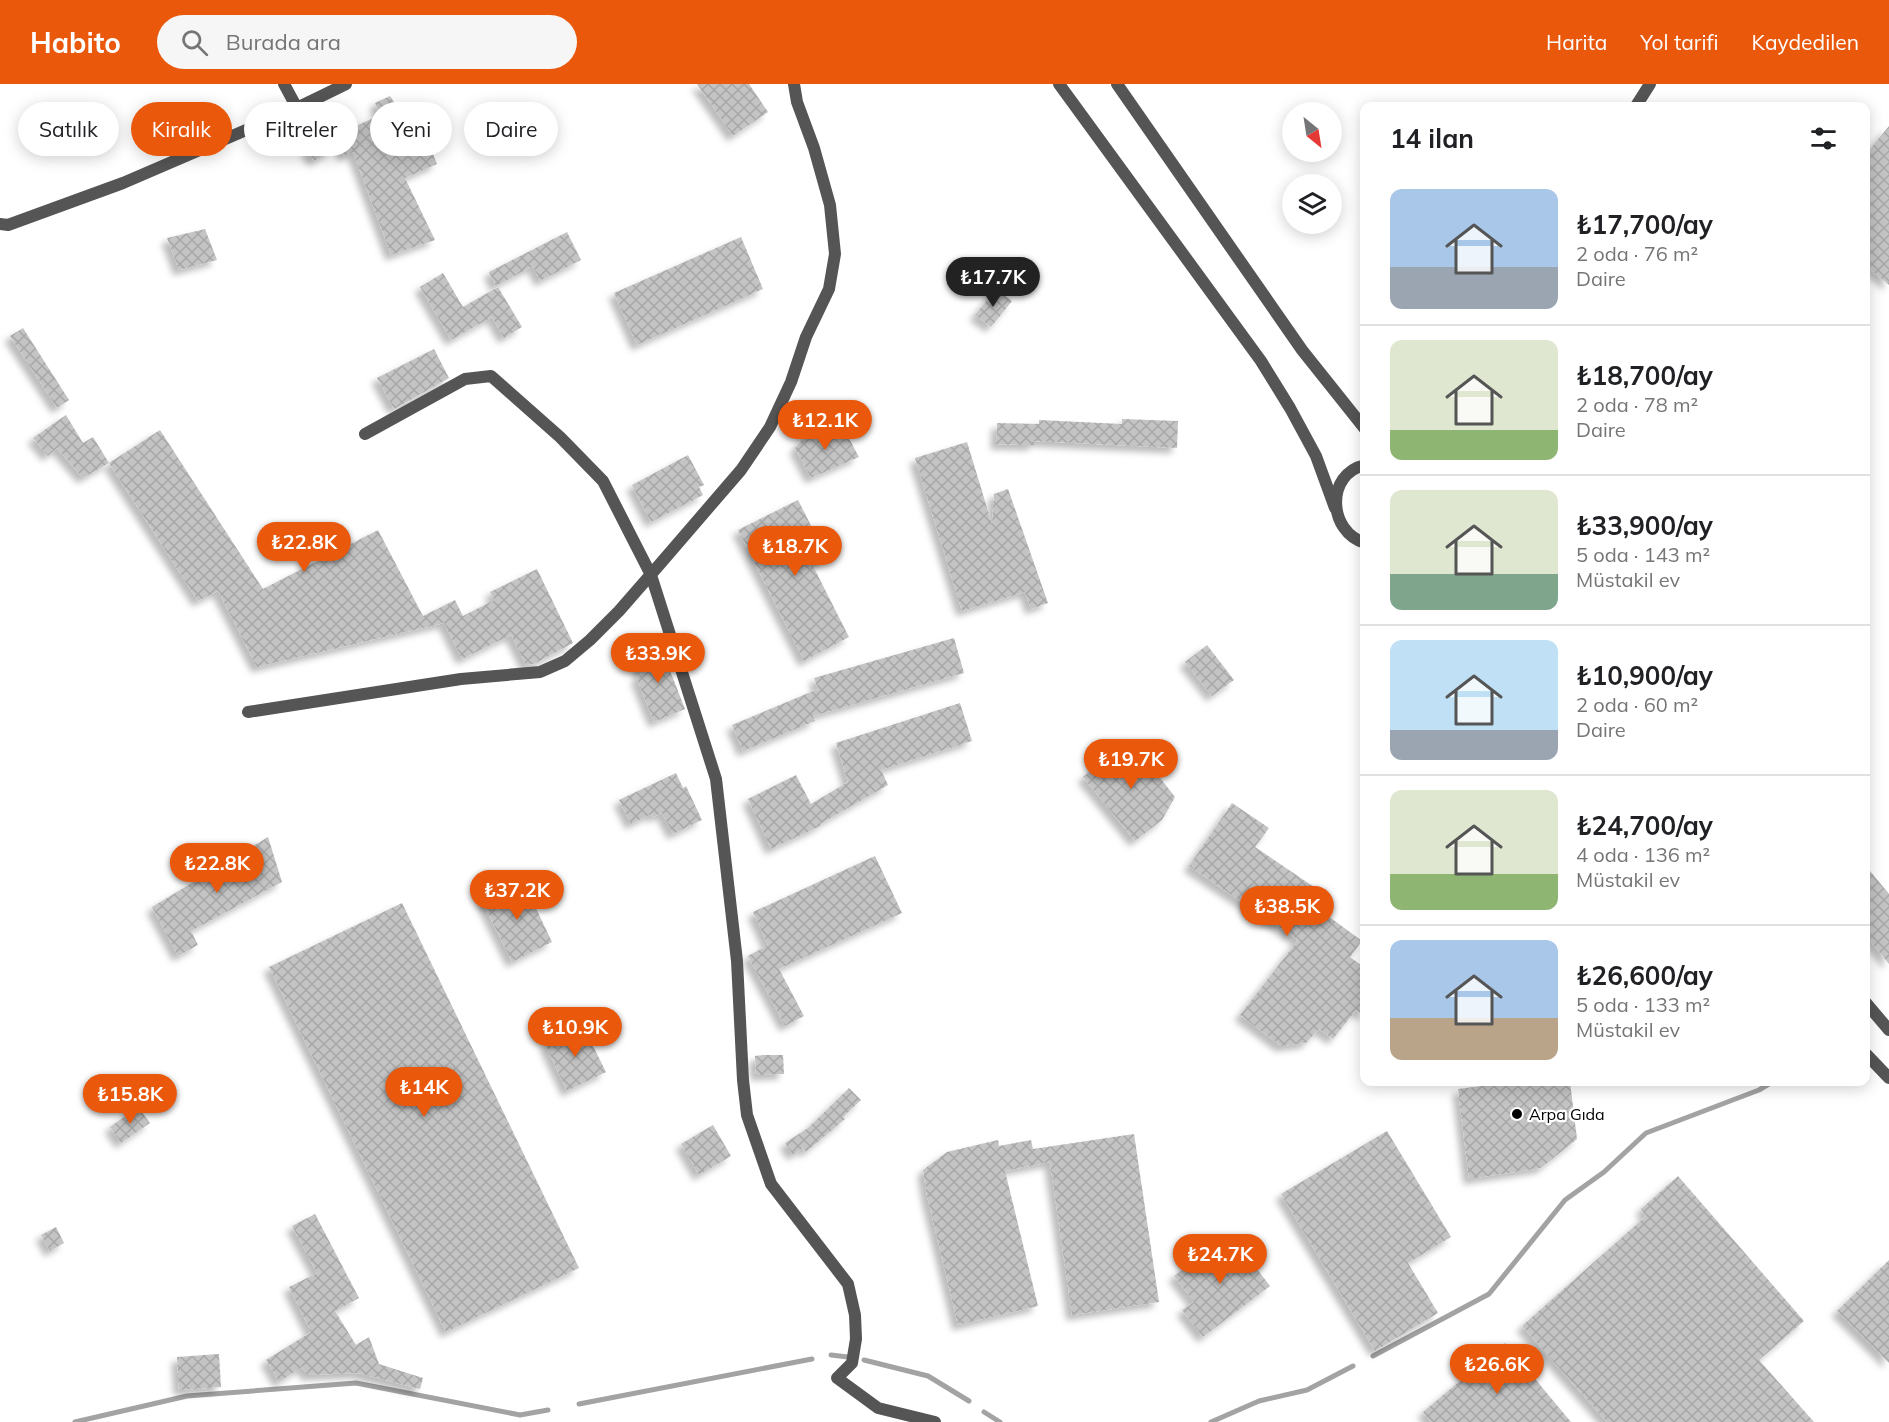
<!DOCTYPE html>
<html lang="tr">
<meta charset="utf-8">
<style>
:root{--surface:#fff;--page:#f6f6f6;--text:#202124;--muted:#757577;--line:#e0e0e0;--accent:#ea580c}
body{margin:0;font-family:Mulish,sans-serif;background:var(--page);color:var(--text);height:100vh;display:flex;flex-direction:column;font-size:22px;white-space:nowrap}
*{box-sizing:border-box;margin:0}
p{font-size:20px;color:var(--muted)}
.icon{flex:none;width:33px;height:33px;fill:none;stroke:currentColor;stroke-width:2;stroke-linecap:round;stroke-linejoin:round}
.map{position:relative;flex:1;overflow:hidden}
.drawer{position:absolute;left:1360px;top:18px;width:510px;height:984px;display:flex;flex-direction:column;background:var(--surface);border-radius:12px;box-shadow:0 3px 15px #0003}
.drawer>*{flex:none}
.guide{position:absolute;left:18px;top:18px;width:570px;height:54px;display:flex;gap:12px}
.needle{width:39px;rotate:150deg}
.buttons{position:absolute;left:1282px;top:18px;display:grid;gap:12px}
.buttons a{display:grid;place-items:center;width:60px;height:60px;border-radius:50%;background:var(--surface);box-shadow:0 3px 15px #0003;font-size:30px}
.price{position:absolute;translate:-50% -51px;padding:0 14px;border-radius:21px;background:var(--accent);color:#fff;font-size:20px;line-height:39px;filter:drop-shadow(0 2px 3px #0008)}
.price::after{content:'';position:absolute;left:50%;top:36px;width:18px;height:14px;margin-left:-9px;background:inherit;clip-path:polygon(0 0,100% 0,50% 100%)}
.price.selected{background:#222;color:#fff}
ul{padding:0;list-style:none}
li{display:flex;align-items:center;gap:18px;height:150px;padding:0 30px}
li+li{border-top:2px solid var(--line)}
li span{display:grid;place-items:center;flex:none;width:168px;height:120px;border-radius:12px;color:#555}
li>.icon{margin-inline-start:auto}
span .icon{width:72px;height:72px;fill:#fffc;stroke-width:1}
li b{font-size:26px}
h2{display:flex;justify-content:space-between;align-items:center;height:72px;padding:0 30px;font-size:26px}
.pill{padding:0 21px;border-radius:27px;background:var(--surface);box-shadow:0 3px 15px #0003;font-size:21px;line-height:54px}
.pill.selected{background:var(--accent);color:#fff}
header{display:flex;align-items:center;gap:36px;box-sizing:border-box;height:84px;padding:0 30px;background:var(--accent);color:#fff}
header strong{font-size:28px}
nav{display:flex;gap:33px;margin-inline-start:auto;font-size:21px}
.search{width:420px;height:54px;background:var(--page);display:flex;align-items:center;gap:15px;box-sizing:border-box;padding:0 21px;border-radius:33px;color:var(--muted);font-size:22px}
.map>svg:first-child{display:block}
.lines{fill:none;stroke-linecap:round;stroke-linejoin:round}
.stream{stroke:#a3a3a3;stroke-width:5}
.building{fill:url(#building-cross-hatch);filter:url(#shadow)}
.minor{stroke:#555;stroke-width:12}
.tertiary{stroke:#555;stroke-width:12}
.poi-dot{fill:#000;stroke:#fff;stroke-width:2}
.labels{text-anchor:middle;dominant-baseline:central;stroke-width:4.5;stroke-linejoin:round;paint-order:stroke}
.poi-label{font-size:16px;fill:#000;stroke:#fff;text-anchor:start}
</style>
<header>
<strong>Habito</strong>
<div class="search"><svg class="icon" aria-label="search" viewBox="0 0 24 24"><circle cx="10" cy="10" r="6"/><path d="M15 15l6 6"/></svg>Burada ara</div>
<nav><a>Harita</a><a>Yol tarifi</a><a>Kaydedilen</a></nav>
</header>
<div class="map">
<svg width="1889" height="1338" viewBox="0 0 1889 1338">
<defs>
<pattern id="building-cross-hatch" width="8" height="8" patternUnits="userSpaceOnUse" patternTransform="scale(1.5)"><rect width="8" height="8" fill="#c4c4c4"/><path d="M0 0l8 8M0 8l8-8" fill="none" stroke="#a7a7a7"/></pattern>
<filter id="shadow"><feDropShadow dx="-5.5" dy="5.5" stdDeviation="3" flood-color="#0004"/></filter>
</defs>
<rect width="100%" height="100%" fill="#fff"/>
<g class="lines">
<path class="stream" d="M831 1271 848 1273
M1373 1272 1489 1210 1565 1116 1604 1088 1646 1049 1759 1006 1772 998
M864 1276 928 1292 969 1317
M579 1320 812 1275
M984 1328 1000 1338
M75 1338 187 1312 356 1299 520 1331 548 1326
M1211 1338 1259 1317 1307 1306 1353 1282"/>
</g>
<path class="building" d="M697 0H749L768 28 733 52Z
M390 12 409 40 411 39 418 56 426 53 437 80 405 94 435 156 391 171 353 68 344 72 337 57 358 47 356 42 380 31 375 19Z
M1889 42V201L1866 182V70Z
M324 54 332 66 314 77 306 65Z
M205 145 217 176 179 186 167 154Z
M567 148 581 176 540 197 533 182 496 202 489 188Z
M741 153 763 205 637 261 614 209Z
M443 189 463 223 498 203 522 243 504 254 492 233 451 256 420 203Z
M996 205 1012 217 991 243 975 231Z
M23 244 69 316 57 324 10 252Z
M434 265 449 294 394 325 377 294Z
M66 331 83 359 93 353 109 379 160 346 263 505 378 446 423 532 455 516 463 532 494 516 490 508 537 485 573 559 534 580 526 581 511 551 462 575 444 539 257 583 218 507 198 517 109 379 83 394 57 364 48 372 33 354Z
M1122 335 1178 337 1177 364 1034 357V361L996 360 997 339 1039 340V336L1122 340Z
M812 345 845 347 859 373 811 394 795 364Z
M967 358 992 440 994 410 1008 405 1048 519 1031 525 1025 508 962 527 915 374Z
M688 371 704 401 699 403 703 411 651 438 632 401Z
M798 416 828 475 813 482 849 553 804 577 738 446Z
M954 554 964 589 813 632 815 637 743 667 732 641 818 605 814 594Z
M660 561 685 625 654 638 636 593 641 591 634 572Z
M1207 561 1234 596 1212 612 1185 578Z
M960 619 972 657 881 686 888 701 820 740V742L771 765 748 715 796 691 811 720 848 698 836 659Z
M1130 655 1175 713 1162 736 1135 757 1083 693Z
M676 689 683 704 686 702 702 736 673 750 662 729 653 733 651 730 631 740 619 716Z
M1232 719 1269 744 1255 763 1314 803 1305 815 1362 857 1350 873 1365 884V932L1356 926 1333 955 1319 945 1306 959 1281 962 1240 931 1298 856 1189 782Z
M268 753 282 798 191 847 198 861 178 872 152 823Z
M875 772 902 829 779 885 804 932 785 942 748 872 768 861 753 828Z
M1866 782 1889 810V880L1866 852Z
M523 797 552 858 512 878 482 817Z
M402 819 579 1184 446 1248 269 883Z
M583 942 606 988 567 1007 545 960Z
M763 971H783L784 990 756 991 755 972Z
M1512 998H1570L1577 1055 1541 1084 1469 1095 1458 1005Z
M849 1004 861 1016 843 1033 845 1035 806 1068 803 1064 793 1071 785 1059 808 1044Z
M138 1023 150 1039 121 1059 110 1043Z
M713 1041 731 1072 699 1091 681 1060Z
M1387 1047 1451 1153 1408 1179 1438 1229 1375 1267 1281 1110Z
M1134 1050 1159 1218 1072 1231 1050 1078 1005 1087 1038 1222 958 1241 927 1112 923 1086 947 1068 998 1056 999 1062 1031 1056 1033 1065Z
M1678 1092 1804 1237 1759 1276 1814 1338H1607L1522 1242 1646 1132 1641 1125Z
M315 1130 359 1214 335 1227 356 1261 369 1253 379 1280 423 1294 420 1305 358 1289 307 1291 302 1283 279 1298 266 1276 311 1248 289 1203 317 1189 292 1142Z
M56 1143 64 1159 50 1167 41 1151Z
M1230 1150 1270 1202 1203 1253 1182 1226 1194 1218 1174 1192Z
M1889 1176V1279L1837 1227Z
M1505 1259 1571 1338H1431L1423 1328Z
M219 1270 221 1303 179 1306 177 1273Z"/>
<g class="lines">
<path class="minor" d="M284 0 297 24
M0 140 8 141 123 99 297 24 346 0
M365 350 465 295 491 292 560 353 603 397 651 491 716 695 737 877 743 996 747 1031 771 1100 848 1200 855 1231 856 1255 852 1279 837 1294 878 1324 935 1338
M248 628 461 595 540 588 565 577 590 556 619 527 660 480 741 386 770 343 791 298 806 253 829 205 835 170 830 121 814 64 797 18 794 0"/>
<path class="tertiary" d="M1059 0 1261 277 1290 324 1316 372 1335 424
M1117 0 1302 266 1365 345
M1636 22 1650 0
M1365 381C1325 390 1328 448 1365 459
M1866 919 1889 946
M1866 970 1889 994"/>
</g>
<circle class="poi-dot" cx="1517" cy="1030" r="6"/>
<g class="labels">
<g class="poi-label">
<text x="1529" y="1030">Arpa Gıda</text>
</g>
</g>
</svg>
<div class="buttons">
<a><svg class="needle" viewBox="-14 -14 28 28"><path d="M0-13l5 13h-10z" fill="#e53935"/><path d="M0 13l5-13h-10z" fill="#757577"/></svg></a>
<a><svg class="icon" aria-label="layers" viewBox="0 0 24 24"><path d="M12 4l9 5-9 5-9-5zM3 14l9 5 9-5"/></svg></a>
</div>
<b class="price selected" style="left:993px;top:224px">₺17.7K</b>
<b class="price" style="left:825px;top:367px">₺12.1K</b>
<b class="price" style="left:304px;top:489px">₺22.8K</b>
<b class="price" style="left:795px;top:493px">₺18.7K</b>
<b class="price" style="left:658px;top:600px">₺33.9K</b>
<b class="price" style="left:1131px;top:706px">₺19.7K</b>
<b class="price" style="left:217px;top:810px">₺22.8K</b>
<b class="price" style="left:517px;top:837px">₺37.2K</b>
<b class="price" style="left:1287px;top:853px">₺38.5K</b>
<b class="price" style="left:575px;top:974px">₺10.9K</b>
<b class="price" style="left:424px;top:1034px">₺14K</b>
<b class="price" style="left:130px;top:1041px">₺15.8K</b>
<b class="price" style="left:1220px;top:1201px">₺24.7K</b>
<b class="price" style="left:1497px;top:1311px">₺26.6K</b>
<div class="guide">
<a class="pill">Satılık</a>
<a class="pill selected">Kiralık</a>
<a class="pill">Filtreler</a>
<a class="pill">Yeni</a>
<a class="pill">Daire</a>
</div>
<section class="drawer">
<h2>14 ilan<svg class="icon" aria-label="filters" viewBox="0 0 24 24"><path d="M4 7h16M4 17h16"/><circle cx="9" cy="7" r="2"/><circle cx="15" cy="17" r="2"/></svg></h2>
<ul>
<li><span style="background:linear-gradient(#a9c7e8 65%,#9aa5b1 0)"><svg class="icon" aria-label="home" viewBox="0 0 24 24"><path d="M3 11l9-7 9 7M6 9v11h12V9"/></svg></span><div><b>₺17,700/ay</b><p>2 oda · 76 m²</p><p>Daire</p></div></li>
<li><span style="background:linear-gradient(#dfe7d0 75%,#8fb573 0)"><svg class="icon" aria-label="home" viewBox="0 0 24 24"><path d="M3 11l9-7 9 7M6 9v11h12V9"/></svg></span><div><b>₺18,700/ay</b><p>2 oda · 78 m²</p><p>Daire</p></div></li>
<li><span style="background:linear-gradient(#dfe7d0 70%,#7fa58c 0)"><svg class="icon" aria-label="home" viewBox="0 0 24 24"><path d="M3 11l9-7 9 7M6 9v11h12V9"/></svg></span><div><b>₺33,900/ay</b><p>5 oda · 143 m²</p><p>Müstakil ev</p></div></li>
<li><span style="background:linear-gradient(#bfe0f5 75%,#9aa5b1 0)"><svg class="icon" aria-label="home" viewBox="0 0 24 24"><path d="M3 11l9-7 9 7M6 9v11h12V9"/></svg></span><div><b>₺10,900/ay</b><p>2 oda · 60 m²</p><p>Daire</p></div></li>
<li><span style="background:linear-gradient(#dfe7d0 70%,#8fb573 0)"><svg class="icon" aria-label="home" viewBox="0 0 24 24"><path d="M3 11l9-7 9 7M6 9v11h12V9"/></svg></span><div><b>₺24,700/ay</b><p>4 oda · 136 m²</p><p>Müstakil ev</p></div></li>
<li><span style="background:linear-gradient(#a9c7e8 65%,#b9a48a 0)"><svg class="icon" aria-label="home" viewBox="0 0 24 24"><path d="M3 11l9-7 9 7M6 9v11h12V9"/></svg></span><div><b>₺26,600/ay</b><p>5 oda · 133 m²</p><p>Müstakil ev</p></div></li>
</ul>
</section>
</div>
